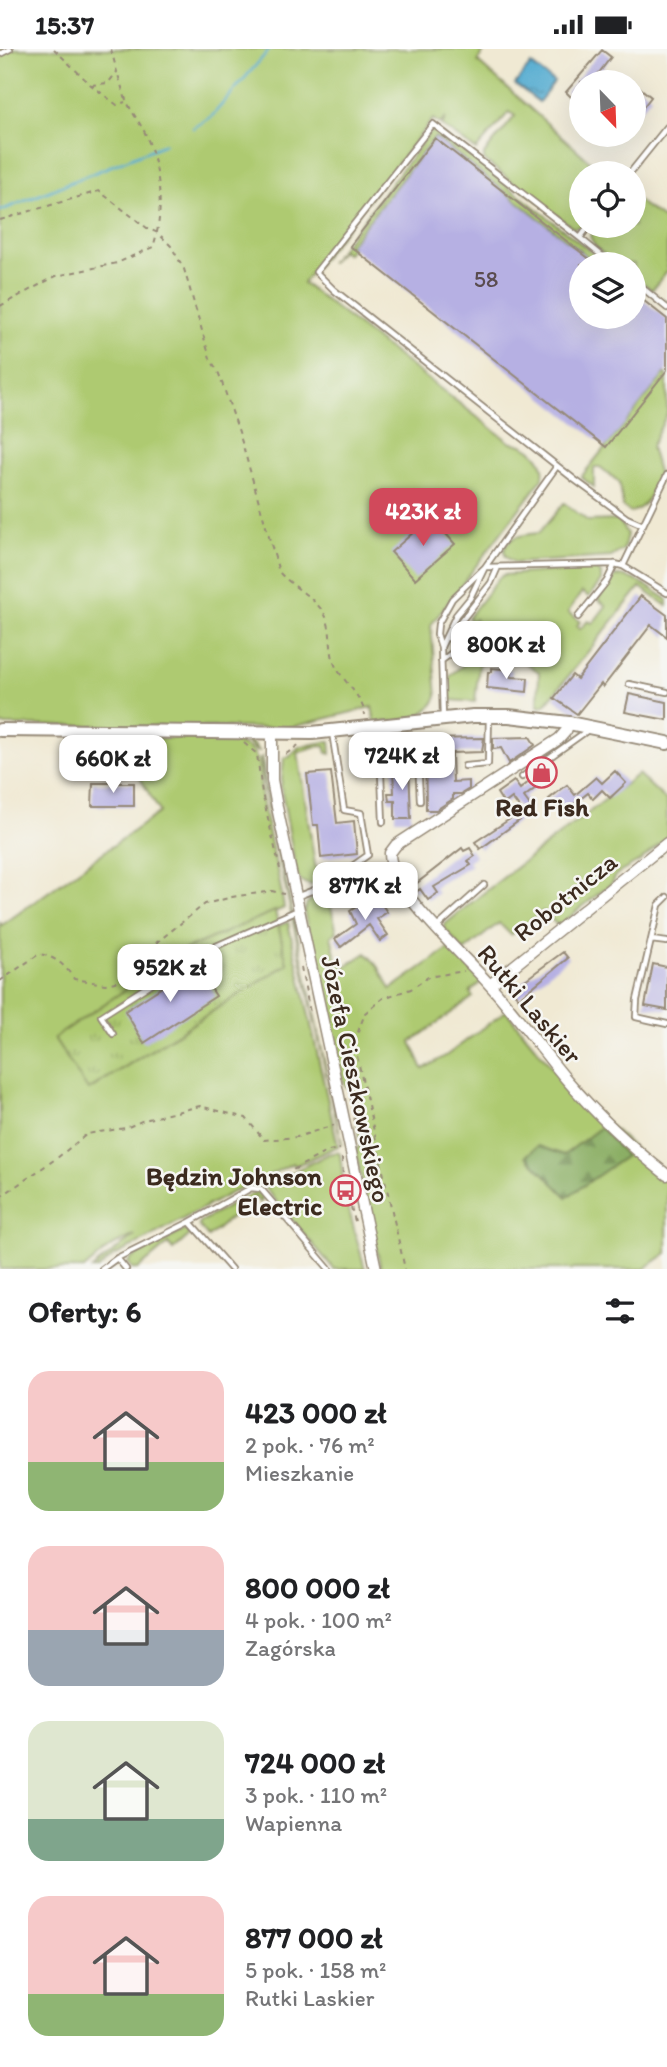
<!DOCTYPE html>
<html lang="pl">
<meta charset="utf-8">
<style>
:root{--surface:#fff;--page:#f6f6f6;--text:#202124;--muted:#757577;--accent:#d1495b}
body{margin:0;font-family:Itim,sans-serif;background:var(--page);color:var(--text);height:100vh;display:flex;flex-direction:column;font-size:26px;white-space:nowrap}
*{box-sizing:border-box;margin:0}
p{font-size:23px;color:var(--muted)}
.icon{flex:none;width:38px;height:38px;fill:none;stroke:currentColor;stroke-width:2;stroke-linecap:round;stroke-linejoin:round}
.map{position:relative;height:1220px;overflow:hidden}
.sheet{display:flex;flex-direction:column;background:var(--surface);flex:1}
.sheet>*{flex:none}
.needle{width:46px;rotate:157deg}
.buttons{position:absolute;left:569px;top:21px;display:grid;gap:14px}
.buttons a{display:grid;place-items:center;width:77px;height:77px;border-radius:50%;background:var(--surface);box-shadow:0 7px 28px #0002;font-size:35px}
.price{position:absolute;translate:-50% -60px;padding:0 16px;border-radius:14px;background:#fff;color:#222;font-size:23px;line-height:46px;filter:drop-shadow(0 2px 4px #0008)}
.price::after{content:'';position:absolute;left:50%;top:42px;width:21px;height:16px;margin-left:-10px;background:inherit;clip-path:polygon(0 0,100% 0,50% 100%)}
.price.selected{background:var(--accent);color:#fff}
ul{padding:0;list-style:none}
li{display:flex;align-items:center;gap:21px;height:175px;padding:0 28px}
li span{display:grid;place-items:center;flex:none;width:196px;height:140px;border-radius:21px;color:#555}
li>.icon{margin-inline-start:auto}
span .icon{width:84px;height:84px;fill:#fffc;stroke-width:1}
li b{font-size:30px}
h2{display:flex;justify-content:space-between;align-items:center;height:84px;padding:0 28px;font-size:30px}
.status{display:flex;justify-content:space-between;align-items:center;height:49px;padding:0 35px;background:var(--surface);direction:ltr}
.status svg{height:19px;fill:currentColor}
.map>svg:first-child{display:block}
.grass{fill:#aeca71;stroke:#747a48;stroke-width:2}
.forest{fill:url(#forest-firs);stroke:#626c40;stroke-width:2}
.park{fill:url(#park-tufts);stroke:#747a48;stroke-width:2}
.water{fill:url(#water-ripples);stroke:#476a77;stroke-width:2}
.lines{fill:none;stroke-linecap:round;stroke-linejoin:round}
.stream{stroke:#53abd0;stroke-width:2.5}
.building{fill:#b6b0e3}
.service-casing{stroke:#968a78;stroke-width:8}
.minor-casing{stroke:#968a78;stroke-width:13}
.tertiary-casing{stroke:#968a78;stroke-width:16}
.path{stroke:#968a78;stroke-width:2;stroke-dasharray:5 5;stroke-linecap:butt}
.service{stroke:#fff;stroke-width:4.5}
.minor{stroke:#fff;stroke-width:10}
.tertiary{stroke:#fff;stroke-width:12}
.labels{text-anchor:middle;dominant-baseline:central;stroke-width:5;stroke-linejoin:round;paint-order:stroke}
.number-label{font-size:23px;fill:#5a4c4f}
.poi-label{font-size:26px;font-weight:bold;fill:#3b2a1e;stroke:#f6f6f2}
.street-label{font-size:26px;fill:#3b2a1e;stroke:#f6f6f2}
</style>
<div class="status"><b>15:37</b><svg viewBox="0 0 49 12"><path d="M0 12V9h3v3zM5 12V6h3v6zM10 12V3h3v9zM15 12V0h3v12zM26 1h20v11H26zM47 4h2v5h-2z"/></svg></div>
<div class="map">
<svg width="667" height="1220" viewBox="0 0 667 1220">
<defs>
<pattern id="forest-firs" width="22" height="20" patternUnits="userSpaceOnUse" patternTransform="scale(1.75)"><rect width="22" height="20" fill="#8aae63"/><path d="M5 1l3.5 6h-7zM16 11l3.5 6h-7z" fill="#728e51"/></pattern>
<pattern id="park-tufts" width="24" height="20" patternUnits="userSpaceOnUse" patternTransform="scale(1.75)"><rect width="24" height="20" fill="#aeca71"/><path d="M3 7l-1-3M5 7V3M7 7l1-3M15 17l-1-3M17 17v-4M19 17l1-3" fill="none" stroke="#8fa45c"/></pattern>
<pattern id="water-ripples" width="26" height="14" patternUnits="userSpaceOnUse" patternTransform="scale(1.75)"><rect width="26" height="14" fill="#53abd0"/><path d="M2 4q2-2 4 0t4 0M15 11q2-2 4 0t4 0" fill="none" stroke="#468ba8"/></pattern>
</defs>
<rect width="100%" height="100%" fill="#f6f6f2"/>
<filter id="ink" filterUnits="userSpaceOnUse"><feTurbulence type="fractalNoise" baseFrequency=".0143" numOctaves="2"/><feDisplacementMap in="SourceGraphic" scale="14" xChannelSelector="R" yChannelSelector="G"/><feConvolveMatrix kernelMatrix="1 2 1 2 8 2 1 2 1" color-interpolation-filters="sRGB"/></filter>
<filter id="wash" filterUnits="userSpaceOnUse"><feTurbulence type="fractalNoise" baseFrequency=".00686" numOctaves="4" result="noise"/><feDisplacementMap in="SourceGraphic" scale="28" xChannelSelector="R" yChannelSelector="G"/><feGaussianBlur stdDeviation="1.57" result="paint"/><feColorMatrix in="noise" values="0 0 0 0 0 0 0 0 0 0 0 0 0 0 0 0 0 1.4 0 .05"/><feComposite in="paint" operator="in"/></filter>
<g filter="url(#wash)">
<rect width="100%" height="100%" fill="#f0e9d3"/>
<path class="grass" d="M0 0H485L478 13 603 124H581V177H584L573 179 484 111V105L515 67 509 63 476 101 442 77 446 69 440 75 433 70 303 234 511 394C528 393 549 413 542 430L431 576 437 648C426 673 398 671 375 674L372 658 288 679 0 676Z
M434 82 441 85 607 215H597L435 88 349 197 352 199 347 205 342 201 330 214 429 85Z
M634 149 667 173V222L652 241 634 227V215C615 215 596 204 590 187L594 177H634Z
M665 324 667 326V365L651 398 659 426C652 441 647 460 630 463L623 458 619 433 600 418 594 419V438L581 428Z
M564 454 588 472 619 471 627 485 624 500 611 508 515 514 506 508 504 502C508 485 525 486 539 484Z
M596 519 601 525V532L589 548 582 543 568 563 580 573 577 577 580 580 588 572 593 574 606 557 598 550 616 527C635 527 651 540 667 550V557L640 538 545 656 538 657 539 623 505 599 479 616 475 653 450 651 447 632 452 625 492 593 475 570 471 572 468 569 498 530 503 526Z
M237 688 252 694 259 702H256L247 693 237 691V694C245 697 251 699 255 706 262 719 259 736 262 750 268 787 279 822 284 859L184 901 55 990 89 1041 287 915 278 877 288 873 338 1097 295 1117 293 1114 260 1131 257 1130 114 1207 98 1220H92L135 1186 110 1198 84 1220H0V874L2 876 160 763 117 690Z
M330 692 331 705 327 704 325 697 313 698 298 704 315 816 329 850 337 883 331 887 336 909 344 918 366 904 378 917 391 940 451 898 481 933 470 943 473 948 411 993 423 1020 447 1006 506 962 566 1036 667 1130V1204L644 1220H381L355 1100 360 1098 356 1059 351 1037 346 1038 335 1010 304 862 307 854 316 847 314 836C304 835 299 833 296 822L281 738 284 709 289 708 299 698Z
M262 708 267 745 342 1096 265 745 260 710Z
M638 725 667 752V789L640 812 617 825 612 834 558 877 543 862 511 886 499 874 464 902 444 879V876C507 823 574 776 638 725Z
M337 1103 340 1105 345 1147 365 1220H334L264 1138 328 1105Z
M257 1142 263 1149 260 1154 255 1148 208 1188 199 1177 200 1173Z
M187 1180 190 1186 173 1201 168 1195 138 1220H133L128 1214 130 1210Z"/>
<path class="forest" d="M601 1078 626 1107 567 1148 526 1107 538 1097 564 1106Z"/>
<path class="park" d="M275 862 287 915 88 1041 54 989 184 901Z"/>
<path class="water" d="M531 15 554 33 539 53 515 35Z"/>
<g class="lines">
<path class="stream" d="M193 79 212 67 270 0
M0 162 165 95"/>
</g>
<g id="blocks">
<path class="building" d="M602 1 611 8 592 33H581V51L577 48 574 51 566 43Z
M634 34 651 48 634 70Z
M435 89 596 215H581V268H634V244L667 270V321L606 398 350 197Z
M431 468 455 495 415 530 391 503Z
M641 547 667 566V588L651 576 603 638 601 635 577 665 554 649 572 626 577 630Z
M492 619 512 621 511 628 528 629 527 643 487 639 488 623H492Z
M629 645 667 653V671L625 663Z
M530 688 535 696 509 714 501 699 493 700V689Z
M484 689 482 703 452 704 453 733 469 732V740L461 745H453V750L436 761H426L425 690Z
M409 715 411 770H395V752H389L388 744H394L393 716Z
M544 721 549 729 524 748 532 759 524 765 512 749 504 755 497 744 514 732 520 740Z
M615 722 626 734 610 749 602 741 593 750 588 744 561 765 549 750 567 736 575 746 596 728 602 734Z
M331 723 337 774 354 772 357 805 321 809 318 776H313L307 725Z
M93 734H134V757H92Z
M516 766 520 771 480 800 475 793Z
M462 799 464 802 470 799 475 807 468 812 471 816 434 838 438 844 428 851 420 840 416 843 412 838Z
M378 850 387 863 377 870 388 886 380 892 369 876 341 898 335 890 356 875 350 862 367 851 370 856Z
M563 903 568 909 519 949 513 942 521 934Z
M653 915 667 918V961L645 957Z
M196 916 216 947 144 994 125 962Z"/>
</g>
</g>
<g filter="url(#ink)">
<use href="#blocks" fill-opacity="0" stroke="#968a78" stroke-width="2"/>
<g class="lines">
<defs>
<path id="service" d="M0 5 10 0
M630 124 667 78
M589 177 580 189 612 215
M580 189 433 75 316 223 334 241 575 431 627 469 643 476
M634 232 667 259
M623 517 667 426
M578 568 607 532 615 515
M448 589 491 534 498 518
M441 598 456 566 470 549 485 518 557 417
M441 612 476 586
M629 635 667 643
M443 669 441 598 437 585 438 575 452 550 485 518 615 515 623 517 667 544
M373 678 381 725 383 773
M377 710H418L420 752
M465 717 488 715 489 667
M522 728 588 681
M296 848 324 837 368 806 361 764 344 761 332 683
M437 878 484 836
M651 891 659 856 667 848
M667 893 651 891 637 951 636 968 667 975
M113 985 101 967 198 905 298 861
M102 1220 117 1209
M126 1220 117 1209 190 1173
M231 1220 190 1173 251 1139 261 1140 329 1220"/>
<path id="minor" d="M569 674 566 682 559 690 396 796 390 804C389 841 463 905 488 934 516 964 539 998 566 1030 595 1064 631 1098 667 1126
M272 683V731L277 758 376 1220
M490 936 667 794"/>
<path id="tertiary" d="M0 681 312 684 473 667H509L569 674 667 694"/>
</defs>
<use href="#service" class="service-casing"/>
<use href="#minor" class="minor-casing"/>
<use href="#tertiary" class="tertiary-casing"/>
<path class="path" d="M54 0 91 36 117 56 125 53
M91 36 108 34 117 23 111 0
M0 171 99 142 147 179 158 184 171 197 184 220 210 309 219 325 239 383 279 523C293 539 317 549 326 568 332 582 329 601 335 616 344 634 362 646 365 666
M0 257 56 227 117 214 153 198C165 163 160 117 145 84 140 74 133 65 128 55 123 45 121 34 117 23
M244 694 257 705 262 744 280 820
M286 705 300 695
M301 918 310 964
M0 932 39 905C56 908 65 916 74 930L105 935 115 933 146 902 205 855 232 848 272 842 284 845
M349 1039 356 1079
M361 1096 378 1100 405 1220
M378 1100 354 994 365 964 383 949 411 940 428 928 464 922
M342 1109 343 1129 356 1176
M267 1135 328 1102 340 1100
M0 1148 57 1109 87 1085 126 1079 144 1071 200 1057 246 1069 264 1091 297 1088 334 1076"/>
<use href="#service" class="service"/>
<use href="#minor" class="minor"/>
<use href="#tertiary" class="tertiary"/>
</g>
</g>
<defs>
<symbol id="shop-ring" viewBox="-11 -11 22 22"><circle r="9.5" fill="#f6f6f2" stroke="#d1495b" stroke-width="1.5"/><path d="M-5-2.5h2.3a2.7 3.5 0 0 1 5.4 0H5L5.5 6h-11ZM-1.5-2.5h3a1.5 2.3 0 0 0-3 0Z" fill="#d1495b"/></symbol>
<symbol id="bus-ring" viewBox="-11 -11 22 22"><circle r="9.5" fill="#f6f6f2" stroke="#d1495b" stroke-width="1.5"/><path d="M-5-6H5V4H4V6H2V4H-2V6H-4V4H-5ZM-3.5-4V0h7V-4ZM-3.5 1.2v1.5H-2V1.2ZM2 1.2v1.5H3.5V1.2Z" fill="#d1495b"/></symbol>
</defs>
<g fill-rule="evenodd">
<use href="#shop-ring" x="524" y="706" width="35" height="35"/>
<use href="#bus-ring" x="328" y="1124" width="35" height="35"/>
</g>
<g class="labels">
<g class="number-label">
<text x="486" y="230">58</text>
</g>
<g class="poi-label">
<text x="542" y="758">Red Fish</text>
<text x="322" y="1127" text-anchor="end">Będzin Johnson<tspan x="322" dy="30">Electric</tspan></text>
</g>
<g class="street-label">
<text transform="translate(565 848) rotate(-39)">Robotnicza</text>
<text transform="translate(530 955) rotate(50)">Rutki Laskier</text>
<text transform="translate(356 1030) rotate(78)">Józefa Cieszkowskiego</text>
</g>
</g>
</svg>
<div class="buttons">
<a><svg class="needle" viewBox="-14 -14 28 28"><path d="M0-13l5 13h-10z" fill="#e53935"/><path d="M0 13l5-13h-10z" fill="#757577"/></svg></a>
<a><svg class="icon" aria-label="locate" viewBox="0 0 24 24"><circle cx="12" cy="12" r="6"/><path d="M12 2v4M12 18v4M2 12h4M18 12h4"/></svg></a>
<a><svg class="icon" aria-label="layers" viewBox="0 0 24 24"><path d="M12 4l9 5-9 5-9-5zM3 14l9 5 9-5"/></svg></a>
</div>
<b class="price selected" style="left:423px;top:499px">423K zł</b>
<b class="price" style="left:506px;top:632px">800K zł</b>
<b class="price" style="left:402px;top:743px">724K zł</b>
<b class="price" style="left:113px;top:746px">660K zł</b>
<b class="price" style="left:365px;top:873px">877K zł</b>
<b class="price" style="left:170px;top:955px">952K zł</b>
</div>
<section class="sheet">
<h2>Oferty: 6<svg class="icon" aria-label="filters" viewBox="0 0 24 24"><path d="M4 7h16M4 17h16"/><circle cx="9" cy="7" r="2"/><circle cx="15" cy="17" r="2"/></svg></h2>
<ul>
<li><span style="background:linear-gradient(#f6c9c9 65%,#8fb573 0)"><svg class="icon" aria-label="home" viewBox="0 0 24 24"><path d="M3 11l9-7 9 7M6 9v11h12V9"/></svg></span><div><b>423 000 zł</b><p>2 pok. · 76 m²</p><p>Mieszkanie</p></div></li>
<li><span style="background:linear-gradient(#f6c9c9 60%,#9aa5b1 0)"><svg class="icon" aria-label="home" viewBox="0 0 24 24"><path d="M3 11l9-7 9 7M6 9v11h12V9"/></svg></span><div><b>800 000 zł</b><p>4 pok. · 100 m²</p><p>Zagórska</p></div></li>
<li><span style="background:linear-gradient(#dfe7d0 70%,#7fa58c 0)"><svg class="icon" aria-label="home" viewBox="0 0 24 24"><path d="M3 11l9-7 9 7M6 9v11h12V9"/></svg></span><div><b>724 000 zł</b><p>3 pok. · 110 m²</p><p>Wapienna</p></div></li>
<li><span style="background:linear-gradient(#f6c9c9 70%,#8fb573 0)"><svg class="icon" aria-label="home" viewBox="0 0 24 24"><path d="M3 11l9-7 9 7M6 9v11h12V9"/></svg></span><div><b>877 000 zł</b><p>5 pok. · 158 m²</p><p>Rutki Laskier</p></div></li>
</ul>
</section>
